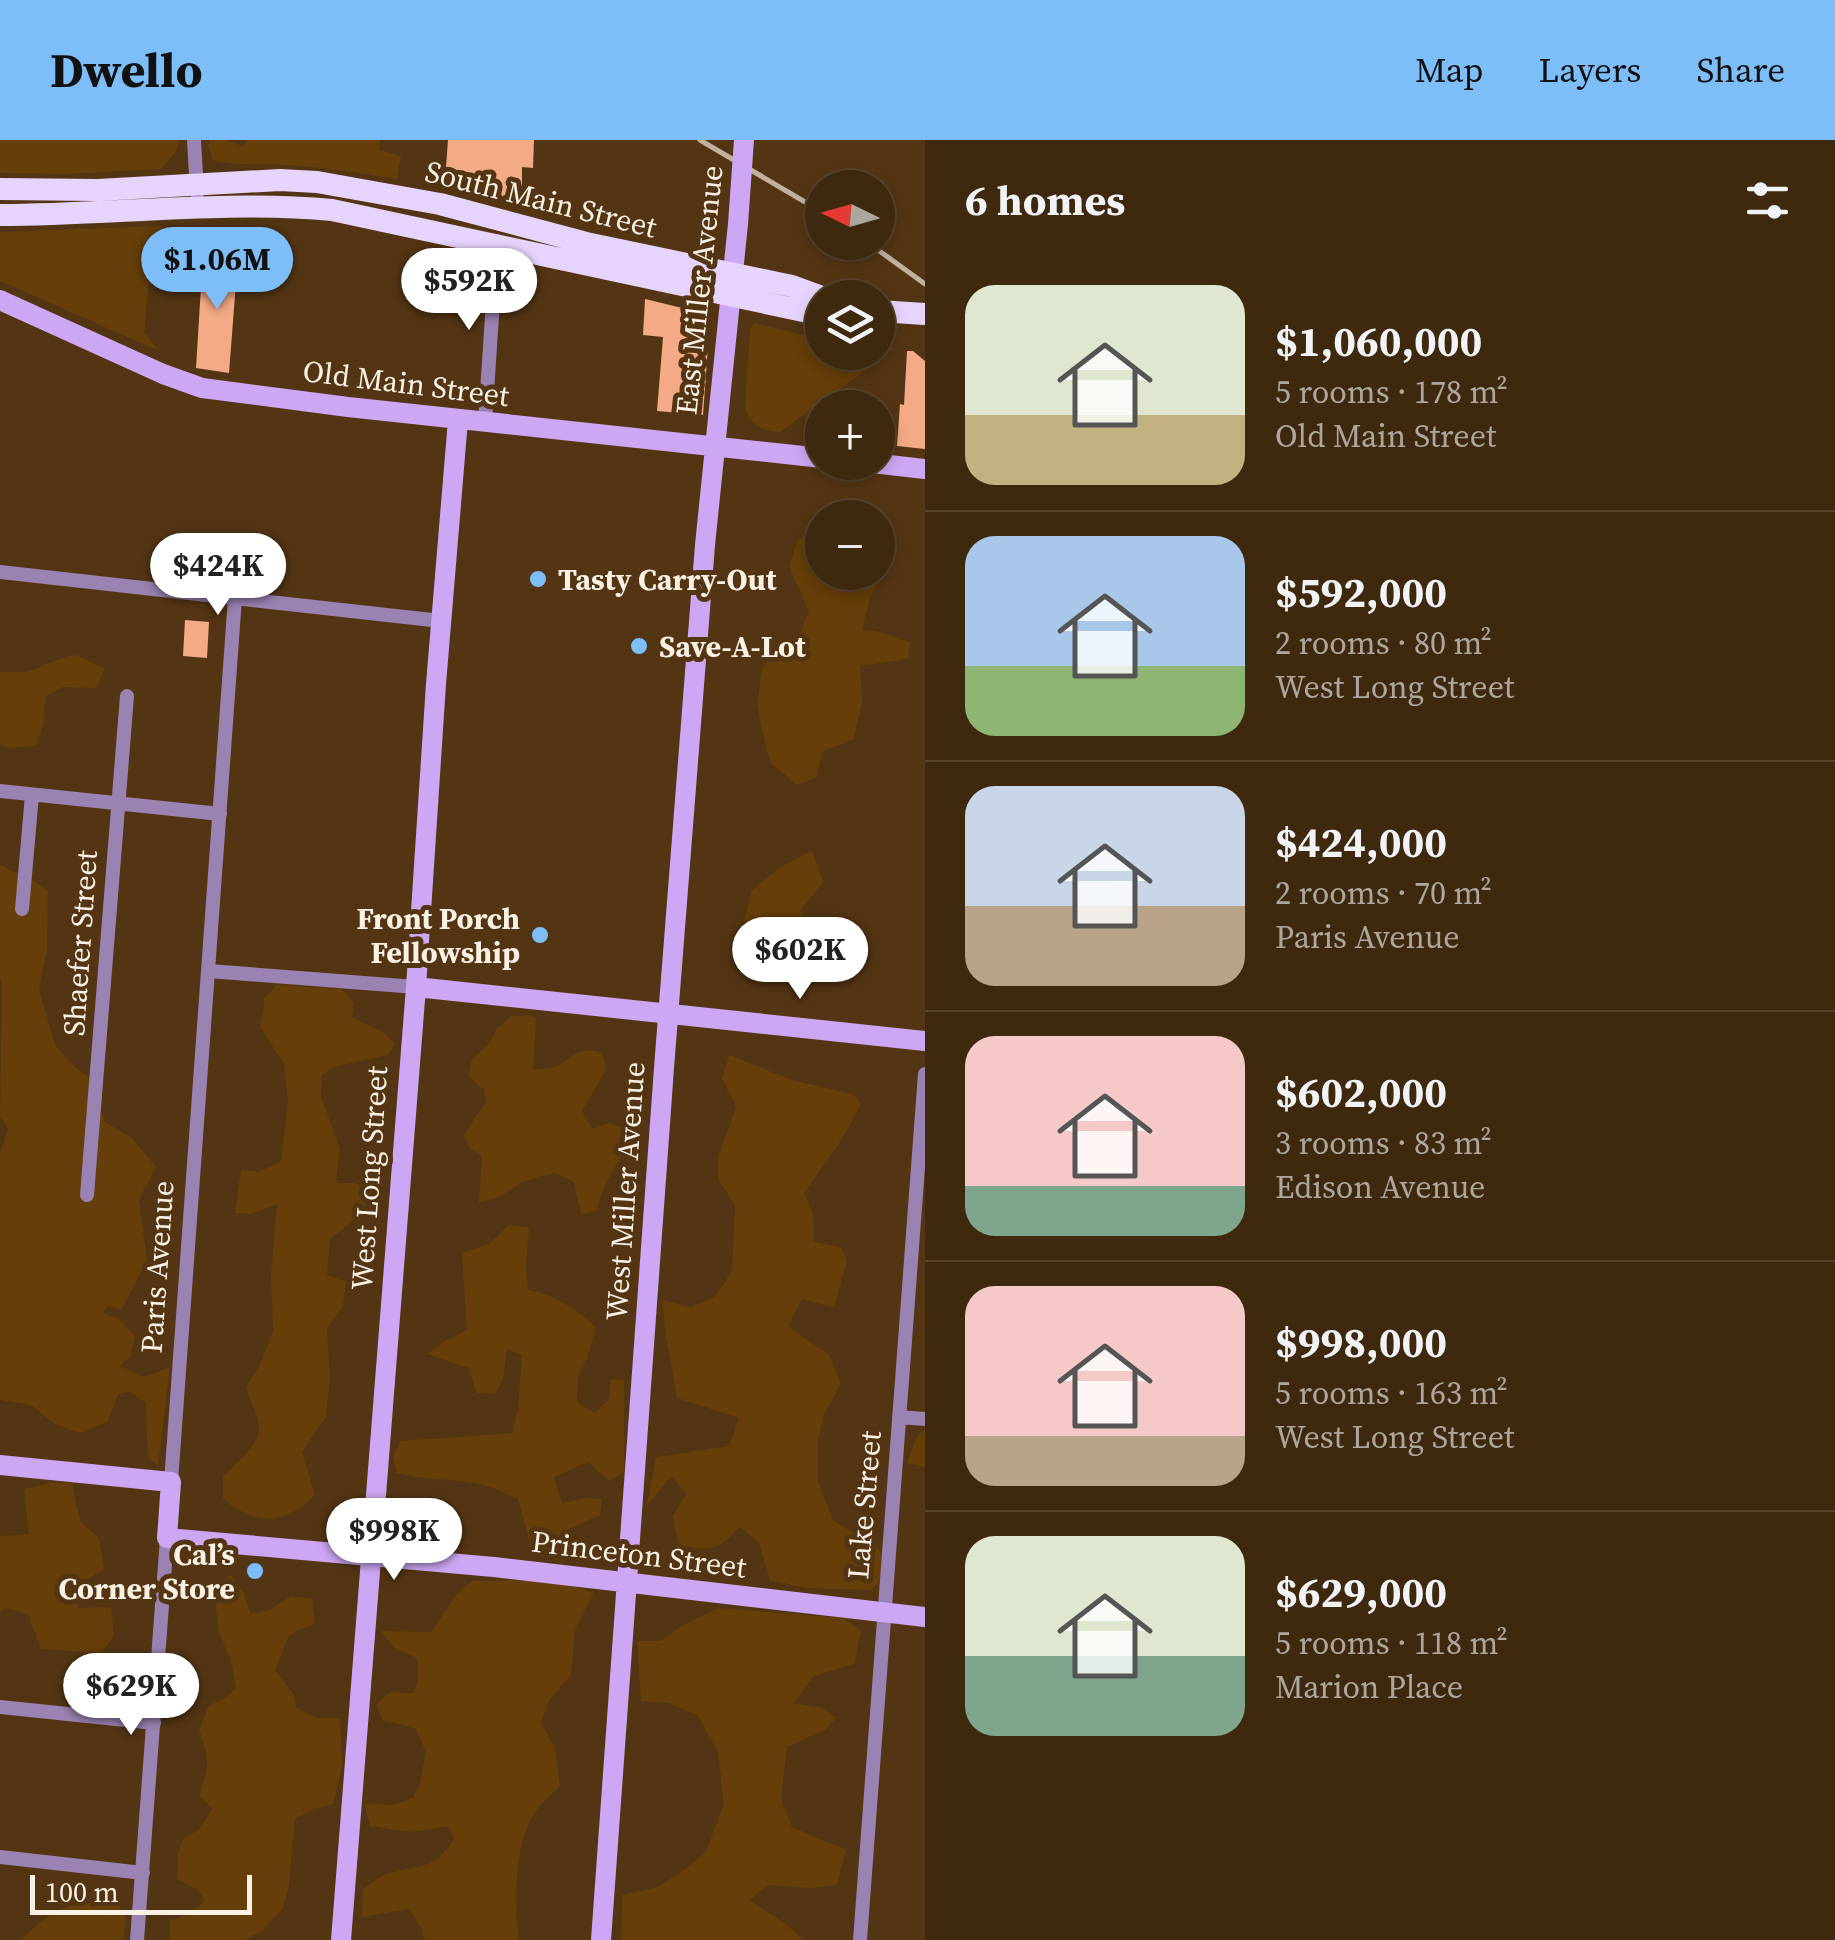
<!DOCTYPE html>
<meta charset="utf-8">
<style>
:root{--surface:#3e280e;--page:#49341c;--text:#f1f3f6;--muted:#ada69e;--line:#57442e;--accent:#7dbef9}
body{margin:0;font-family:"Source Serif 4",serif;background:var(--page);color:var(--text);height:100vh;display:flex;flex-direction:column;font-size:38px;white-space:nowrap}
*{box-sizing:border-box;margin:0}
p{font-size:32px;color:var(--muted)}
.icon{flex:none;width:55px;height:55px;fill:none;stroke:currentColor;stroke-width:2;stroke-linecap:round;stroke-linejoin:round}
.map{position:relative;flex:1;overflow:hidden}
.sheet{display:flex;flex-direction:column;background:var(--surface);width:910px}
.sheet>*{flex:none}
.needle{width:65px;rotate:275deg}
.tools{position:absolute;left:805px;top:30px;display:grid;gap:20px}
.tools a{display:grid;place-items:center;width:90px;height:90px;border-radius:50%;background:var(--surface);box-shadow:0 5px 15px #0003,0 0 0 2px var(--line);font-size:50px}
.scale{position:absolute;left:30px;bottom:25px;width:222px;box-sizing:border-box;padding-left:10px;border:5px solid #fcf1e5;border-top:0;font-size:28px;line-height:35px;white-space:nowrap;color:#fcf1e5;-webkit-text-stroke:8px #533513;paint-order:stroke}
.price{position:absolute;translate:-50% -85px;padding:0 22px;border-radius:35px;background:#fff;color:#222;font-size:32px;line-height:65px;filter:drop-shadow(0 2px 5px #0008)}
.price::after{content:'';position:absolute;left:50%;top:60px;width:30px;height:22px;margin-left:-15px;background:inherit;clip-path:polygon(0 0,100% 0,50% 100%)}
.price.active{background:var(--accent);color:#111}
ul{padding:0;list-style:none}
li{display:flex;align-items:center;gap:30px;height:250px;padding:0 40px}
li+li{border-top:2px solid var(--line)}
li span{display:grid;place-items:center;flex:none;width:280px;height:200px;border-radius:30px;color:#555}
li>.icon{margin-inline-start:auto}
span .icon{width:120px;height:120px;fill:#fffc;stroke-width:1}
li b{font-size:42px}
h2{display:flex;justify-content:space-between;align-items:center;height:120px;padding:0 40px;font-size:42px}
header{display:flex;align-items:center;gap:60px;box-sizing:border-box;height:140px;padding:0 50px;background:var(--accent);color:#111}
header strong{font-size:48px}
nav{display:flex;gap:55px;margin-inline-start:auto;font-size:35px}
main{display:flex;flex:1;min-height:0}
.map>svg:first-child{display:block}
.green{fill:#653e09}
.building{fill:#f4aa86}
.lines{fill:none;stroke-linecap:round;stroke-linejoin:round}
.street{stroke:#9a82b2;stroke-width:14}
.secondary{stroke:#cea7f4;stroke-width:20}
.primary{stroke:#e7d4fc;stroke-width:22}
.rail{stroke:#c2b09d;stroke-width:5}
.secondary-bridge{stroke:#cea7f4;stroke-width:20}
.poi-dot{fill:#7dbef9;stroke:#533513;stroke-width:4}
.labels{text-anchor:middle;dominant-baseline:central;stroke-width:10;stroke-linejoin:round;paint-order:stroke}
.street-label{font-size:30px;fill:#fcf1e5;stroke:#533513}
.poi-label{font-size:30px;font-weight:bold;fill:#fcf1e5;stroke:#533513;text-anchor:start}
</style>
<header>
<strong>Dwello</strong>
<nav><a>Map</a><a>Layers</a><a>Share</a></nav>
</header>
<main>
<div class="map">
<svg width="925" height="1800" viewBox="0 0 925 1800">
<rect width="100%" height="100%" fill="#533513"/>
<path class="green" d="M0 0H180L176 12 161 29 68 34 0 33Z
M210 0H228L243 7 247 0H380L379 10 401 16 397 39C360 33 323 27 285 25 261 23 237 27 213 20L208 6Z
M161 86 162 97 152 110 144 192 157 208H153L0 141V92Z
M754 183 822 200V212H878V208L893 209 876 219 877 222 780 292C760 291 750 285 745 266L750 189Z
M822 392V432H878V406L887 411 885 433 870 457 862 490 876 491 910 502 908 519 860 526 862 563 854 599 823 611 816 638 797 645 772 624 766 608 757 564 762 530 775 509 796 502 809 471 789 427 798 399Z
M75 515 105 528 96 548 63 547 46 556 43 585 36 606 9 608 0 604V532H27L57 520Z
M812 710 823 742 802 769 808 812 825 828 820 835 810 828 786 834 752 835 735 817 752 750 779 728Z
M0 724C18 736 30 734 48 752L47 809 39 849 55 905 73 925 89 938 105 982 132 998 156 1027 139 1059 147 1120 122 1169 107 1166 103 1172 120 1180 135 1196 130 1217 120 1226 144 1237 170 1227 158 1326 148 1318 146 1263 130 1252 118 1254 107 1282 79 1293 55 1284 31 1265 0 1260V1012L8 990 0 976 2 843 0 838Z
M277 845 341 849 354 862 352 877C371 888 381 886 395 904L388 915 334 927 322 935 321 957 340 1009 336 1043H355L368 1048 364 1073 330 1099 327 1135 346 1141 343 1166 327 1188 330 1237 326 1277 302 1312 315 1355C285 1386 256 1386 223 1359V1337C235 1323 262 1304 259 1285 258 1276 249 1258 246 1246L259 1227 273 1191 271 1134 277 1064 251 1074 235 1073 241 1030 259 1032 281 1021 288 963 284 924 260 887 265 858Z
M529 875 536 879 533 929C538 928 544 929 550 928 572 923 574 903 603 913L606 930 582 971 592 988 610 983 627 989 630 1001 605 1045 596 1071 581 1074 574 1042 554 1033 520 1043 501 1056 479 1063 482 1016 470 1008 463 996 486 961 484 950 468 936 472 919 488 905 497 888 512 876Z
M729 915 795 941 853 954 861 964 844 996 804 1054 813 1073 814 1102 841 1107 847 1121 834 1167 802 1159 788 1186 829 1215 841 1243 824 1275 818 1299V1341L833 1380 870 1402 888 1417 879 1442 871 1450 806 1448 770 1440 759 1403 740 1387C716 1412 710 1411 678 1405L673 1376 686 1354 672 1336 647 1365 656 1317 729 1306 739 1278 677 1258 666 1197 662 1160 691 1167 715 1157 732 1131 735 1065 718 1039V1017L736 967 722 939Z
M509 1085 529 1088 526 1128 528 1150C556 1155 575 1168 596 1187L588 1216 578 1237 577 1262 594 1273 609 1259 611 1239 624 1240V1332L609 1341 588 1322 554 1337 562 1363 587 1358 602 1359 600 1375 569 1389 564 1422 554 1419 531 1406 518 1359C508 1355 498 1349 487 1346 458 1338 427 1341 397 1333L393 1317 400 1301 512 1293 518 1269 522 1215 507 1209 503 1239 495 1254 477 1253 468 1228 427 1214 445 1201 467 1190 462 1113 489 1104Z
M925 1288V1327L907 1323 916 1298Z
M50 1343H72L80 1381 99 1398 104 1429 75 1448 78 1468 111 1467 114 1495 102 1513 41 1509 28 1474 5 1468 0 1473V1396L29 1394 24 1349Z
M231 1435 244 1453 250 1474 270 1470 291 1456 312 1459 315 1483 289 1495 275 1530 294 1555 296 1568 317 1578H340L342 1627 333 1664 313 1669 295 1679 289 1745 283 1768 263 1790 246 1800H170V1781L189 1774 205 1761 198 1750 177 1739 178 1713 183 1699 199 1689 212 1669 199 1655C209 1625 210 1620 199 1590L209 1566 225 1558 236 1548 231 1521 219 1493 213 1447Z
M473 1441C513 1441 556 1437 594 1453L575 1490 571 1535 549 1561 541 1582 555 1609 560 1646C551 1655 540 1664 533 1675 514 1706 514 1765 519 1800H425L420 1786 409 1769 362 1777 363 1749C370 1745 377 1738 384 1735 417 1722 431 1735 454 1699L448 1687 410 1692 370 1686 364 1663 394 1665 413 1658 420 1643 426 1612 415 1588 382 1580 376 1564 391 1552 413 1553 418 1540 417 1518 394 1508 381 1491 431 1492C444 1475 454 1451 473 1441Z
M719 1468 843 1478 861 1491 854 1524 814 1536 794 1563 823 1568 836 1578 826 1589 787 1607 781 1660 792 1687 846 1710 837 1745 812 1748 769 1745 749 1760 781 1781 805 1800H621L622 1755 655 1748 679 1734 705 1713 724 1665 718 1612 698 1576 669 1563 641 1561 637 1501H660L684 1485Z
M100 1762 118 1764 126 1777 124 1800H21C52 1770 57 1767 100 1762Z"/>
<path class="building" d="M448 0H534L533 28 522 27V46L515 45V67L445 40Z
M203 114 238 117 229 233 196 228Z
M645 159 707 174 710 179 703 275 657 271 663 197 643 195Z
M907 211H913L925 221V309L897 306 900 264 904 265Z
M185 480 209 482 207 518 183 516Z"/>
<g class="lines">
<path class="street" d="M194 0 197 53
M485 282 497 101
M0 432 441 481
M0 651 220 674
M22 769 32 655
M209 831 416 847
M87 1055 127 556
M899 1277 925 1279
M171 1342 235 458
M0 1567 154 1583
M0 1717 143 1733
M137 1800 167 1398
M860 1800 925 934"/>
<path class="secondary" d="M0 160 163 234 202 248 348 267 822 318
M863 322 925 329
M416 847 925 901
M0 1325 171 1342 167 1398 494 1427 925 1477
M341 1800 416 847 436 544 458 280
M601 1800 664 928 705 405 738 84"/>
<path class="primary" d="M0 49 98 50 280 40 317 42 440 64 586 103 792 146 825 158
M0 75C111 75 222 60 332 70L822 175
M878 171 925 174"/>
<path class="rail" d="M700 0 822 72
M867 102 925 144"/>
<path class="secondary-bridge" d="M738 84 744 0"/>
</g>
<g class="poi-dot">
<circle cx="538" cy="439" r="10"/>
<circle cx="639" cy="506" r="10"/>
<circle cx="540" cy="795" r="10"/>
<circle cx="255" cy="1431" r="10"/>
</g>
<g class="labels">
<g class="street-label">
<text transform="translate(541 59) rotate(14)">South Main Street</text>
<text transform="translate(699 150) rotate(-84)">East Miller Avenue</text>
<text transform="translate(406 243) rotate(7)">Old Main Street</text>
<text transform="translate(80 803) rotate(-86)">Shaefer Street</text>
<text transform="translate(369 1038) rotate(-86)">West Long Street</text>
<text transform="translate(625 1051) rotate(-86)">West Miller Avenue</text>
<text transform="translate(157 1127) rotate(-86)">Paris Avenue</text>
<text transform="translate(864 1365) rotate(-85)">Lake Street</text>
<text transform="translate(639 1414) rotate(7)">Princeton Street</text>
</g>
<g class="poi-label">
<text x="558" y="439">Tasty Carry-Out</text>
<text x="659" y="506">Save-A-Lot</text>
<text x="520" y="778" text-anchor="end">Front Porch<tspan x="520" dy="34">Fellowship</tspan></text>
<text x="235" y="1414" text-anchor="end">Cal’s<tspan x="235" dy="34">Corner Store</tspan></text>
</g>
</g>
</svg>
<div class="tools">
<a><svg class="needle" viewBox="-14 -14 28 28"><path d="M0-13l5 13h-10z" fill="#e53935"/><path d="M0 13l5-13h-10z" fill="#ada69e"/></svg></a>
<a><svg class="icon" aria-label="layers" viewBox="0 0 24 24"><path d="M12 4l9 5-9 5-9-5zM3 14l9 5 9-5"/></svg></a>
<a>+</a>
<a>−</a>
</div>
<div class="scale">100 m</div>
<b class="price active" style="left:217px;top:172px">$1.06M</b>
<b class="price" style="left:469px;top:193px">$592K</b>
<b class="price" style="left:218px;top:478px">$424K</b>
<b class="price" style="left:800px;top:862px">$602K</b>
<b class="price" style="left:394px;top:1443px">$998K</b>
<b class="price" style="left:131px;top:1598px">$629K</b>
</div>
<section class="sheet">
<h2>6 homes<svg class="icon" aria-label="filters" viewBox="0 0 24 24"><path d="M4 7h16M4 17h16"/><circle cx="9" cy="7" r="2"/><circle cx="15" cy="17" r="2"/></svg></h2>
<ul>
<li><span style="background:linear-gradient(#dfe7d0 65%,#c2b280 0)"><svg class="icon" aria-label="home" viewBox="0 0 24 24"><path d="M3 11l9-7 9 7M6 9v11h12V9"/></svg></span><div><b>$1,060,000</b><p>5 rooms · 178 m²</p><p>Old Main Street</p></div></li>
<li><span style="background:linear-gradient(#a9c7e8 65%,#8fb573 0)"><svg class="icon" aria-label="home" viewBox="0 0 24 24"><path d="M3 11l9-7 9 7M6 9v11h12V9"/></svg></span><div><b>$592,000</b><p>2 rooms · 80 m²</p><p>West Long Street</p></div></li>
<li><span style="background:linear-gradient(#c9d6e8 60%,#b9a48a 0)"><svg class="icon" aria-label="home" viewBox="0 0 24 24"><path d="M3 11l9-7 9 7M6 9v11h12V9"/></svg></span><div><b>$424,000</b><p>2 rooms · 70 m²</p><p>Paris Avenue</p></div></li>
<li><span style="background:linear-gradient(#f6c9c9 75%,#7fa58c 0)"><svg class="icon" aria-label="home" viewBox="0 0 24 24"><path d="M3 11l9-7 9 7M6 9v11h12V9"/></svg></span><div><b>$602,000</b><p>3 rooms · 83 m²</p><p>Edison Avenue</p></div></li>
<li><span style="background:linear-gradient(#f6c9c9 75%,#b9a48a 0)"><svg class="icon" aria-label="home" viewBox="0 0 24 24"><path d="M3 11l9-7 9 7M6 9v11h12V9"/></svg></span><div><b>$998,000</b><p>5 rooms · 163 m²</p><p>West Long Street</p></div></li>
<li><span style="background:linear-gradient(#dfe7d0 60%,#7fa58c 0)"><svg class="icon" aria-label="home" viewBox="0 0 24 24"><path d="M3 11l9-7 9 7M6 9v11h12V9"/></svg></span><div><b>$629,000</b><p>5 rooms · 118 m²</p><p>Marion Place</p></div></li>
</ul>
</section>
</main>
